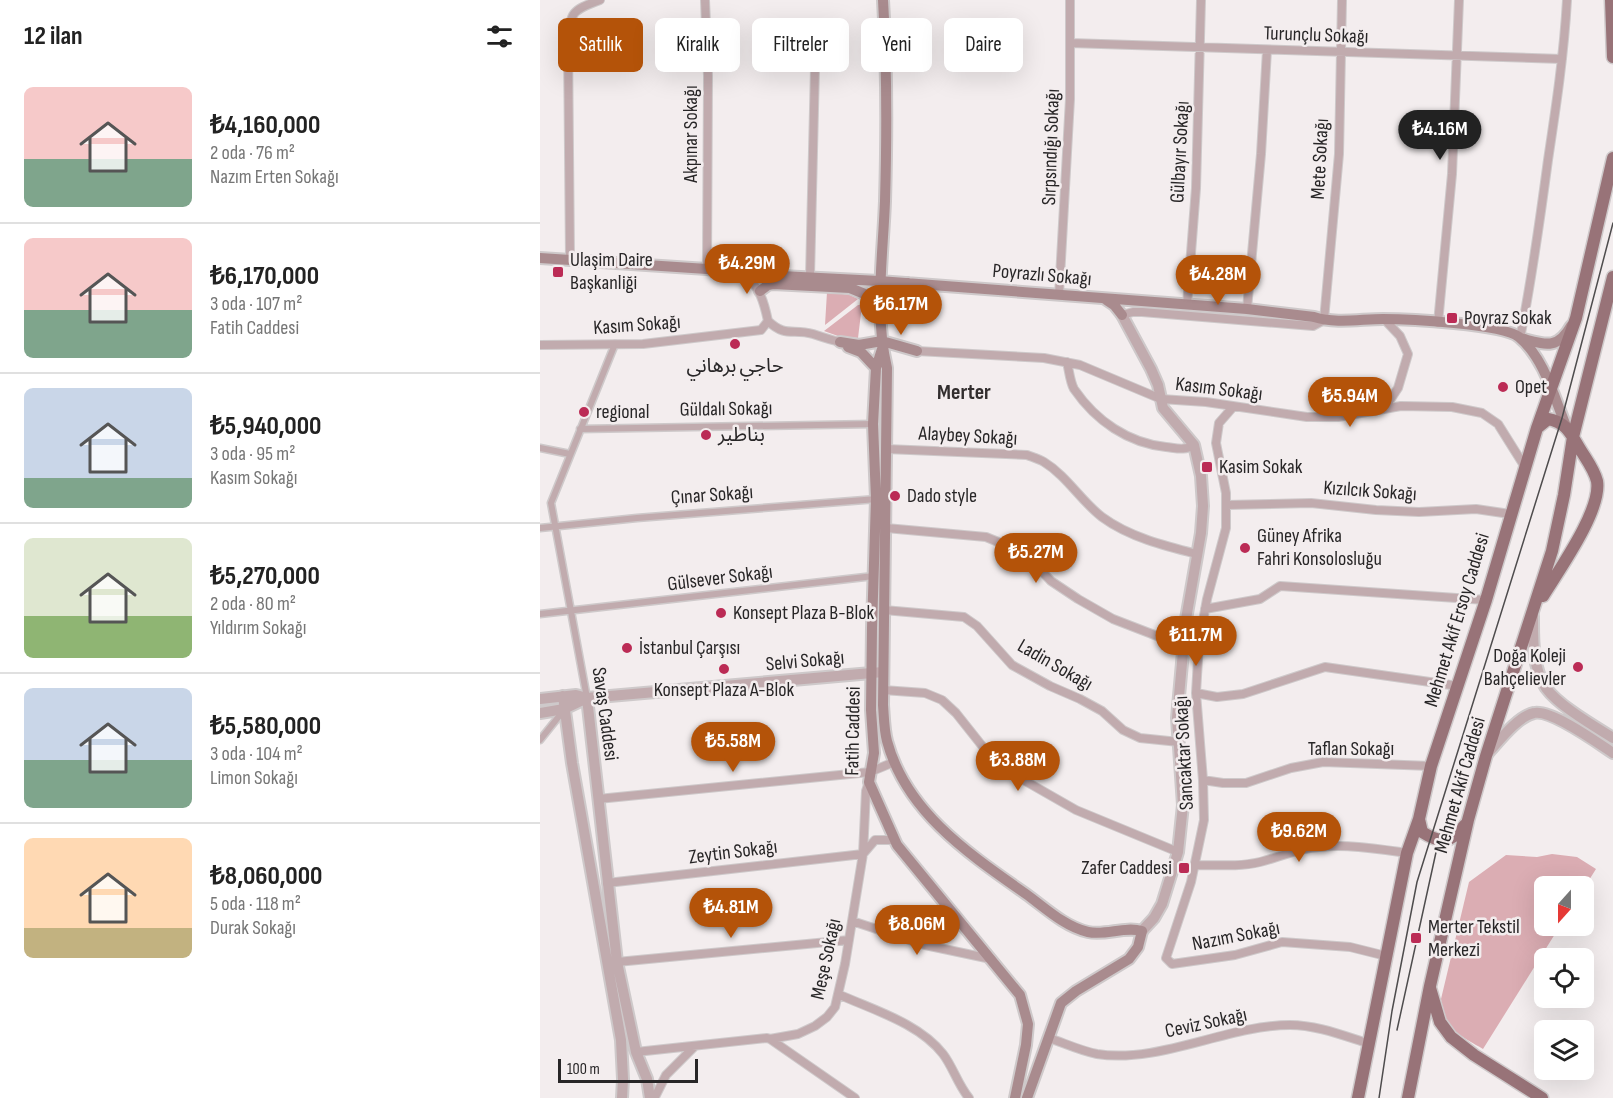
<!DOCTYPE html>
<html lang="tr">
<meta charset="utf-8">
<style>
:root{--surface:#fff;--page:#f2f2f2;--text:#222;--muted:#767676;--line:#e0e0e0;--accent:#b45309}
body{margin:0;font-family:"Sofia Sans Condensed","Noto Sans Arabic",sans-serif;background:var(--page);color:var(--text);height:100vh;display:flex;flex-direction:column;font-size:22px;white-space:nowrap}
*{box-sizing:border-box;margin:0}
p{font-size:20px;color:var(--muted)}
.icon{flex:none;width:33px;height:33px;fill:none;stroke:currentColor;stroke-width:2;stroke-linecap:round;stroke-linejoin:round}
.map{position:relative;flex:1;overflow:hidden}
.sheet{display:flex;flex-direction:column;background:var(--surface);width:540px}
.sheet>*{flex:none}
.banner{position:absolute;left:18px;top:18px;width:570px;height:54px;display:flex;gap:12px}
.needle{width:39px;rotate:201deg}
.controls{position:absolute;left:994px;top:876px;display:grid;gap:12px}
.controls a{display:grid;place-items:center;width:60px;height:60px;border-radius:9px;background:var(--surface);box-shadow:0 6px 24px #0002;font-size:30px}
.scale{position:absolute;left:18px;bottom:15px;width:140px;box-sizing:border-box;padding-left:6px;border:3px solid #282627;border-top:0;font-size:16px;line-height:21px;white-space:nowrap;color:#282627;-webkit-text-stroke:4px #f3edee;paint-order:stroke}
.price{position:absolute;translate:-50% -51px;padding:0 14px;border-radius:21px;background:var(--accent);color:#fff;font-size:20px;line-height:39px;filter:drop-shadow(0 2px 3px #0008)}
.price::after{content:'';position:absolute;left:50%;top:36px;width:18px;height:14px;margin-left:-9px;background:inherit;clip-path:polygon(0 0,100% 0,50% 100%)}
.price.selected{background:#222;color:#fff}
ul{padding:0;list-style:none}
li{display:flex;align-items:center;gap:18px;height:150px;padding:0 24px}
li+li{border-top:2px solid var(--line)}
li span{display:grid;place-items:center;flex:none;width:168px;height:120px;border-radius:9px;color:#555}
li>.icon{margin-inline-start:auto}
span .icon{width:72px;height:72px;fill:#fffc;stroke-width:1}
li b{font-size:26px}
h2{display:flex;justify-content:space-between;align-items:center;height:72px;padding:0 24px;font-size:26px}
.pill{padding:0 21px;border-radius:9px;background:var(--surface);box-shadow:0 6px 24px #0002;font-size:21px;line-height:54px}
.pill.selected{background:var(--accent);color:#fff}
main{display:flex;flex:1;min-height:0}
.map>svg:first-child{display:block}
.green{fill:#dbadb3}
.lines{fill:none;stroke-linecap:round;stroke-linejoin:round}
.pedestrian-casing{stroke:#cec9ca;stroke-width:9}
.minor-casing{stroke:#cec9ca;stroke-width:10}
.tertiary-casing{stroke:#cec9ca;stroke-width:14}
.secondary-casing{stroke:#cec9ca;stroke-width:14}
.primary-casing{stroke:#cec9ca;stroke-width:15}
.pedestrian{stroke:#c1abae;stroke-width:6}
.minor{stroke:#c1abae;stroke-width:8}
.tertiary{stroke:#c1abae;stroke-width:10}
.secondary{stroke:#a98b8e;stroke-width:10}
.primary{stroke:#987378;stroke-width:12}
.tram{stroke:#4e4c4d;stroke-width:1.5}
.poi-dot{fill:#bb2b55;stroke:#f3edee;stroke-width:2}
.labels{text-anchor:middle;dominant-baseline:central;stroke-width:5;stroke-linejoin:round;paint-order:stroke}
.street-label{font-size:20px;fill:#282627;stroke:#f3edee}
.poi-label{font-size:20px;fill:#282627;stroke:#f3edee;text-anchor:start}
.quarter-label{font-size:22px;font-weight:bold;fill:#322e2e;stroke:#f3edee}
</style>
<main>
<section class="sheet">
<h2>12 ilan<svg class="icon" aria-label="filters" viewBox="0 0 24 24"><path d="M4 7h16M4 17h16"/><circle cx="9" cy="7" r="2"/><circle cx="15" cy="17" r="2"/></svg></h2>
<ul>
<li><span style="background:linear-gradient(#f6c9c9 60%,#7fa58c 0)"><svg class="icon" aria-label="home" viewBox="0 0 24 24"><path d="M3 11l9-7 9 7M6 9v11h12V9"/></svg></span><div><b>₺4,160,000</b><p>2 oda · 76 m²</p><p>Nazım Erten Sokağı</p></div></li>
<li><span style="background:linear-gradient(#f6c9c9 60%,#7fa58c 0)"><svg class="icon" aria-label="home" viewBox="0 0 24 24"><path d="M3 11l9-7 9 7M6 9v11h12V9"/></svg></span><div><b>₺6,170,000</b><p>3 oda · 107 m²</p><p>Fatih Caddesi</p></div></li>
<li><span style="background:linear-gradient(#c9d6e8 75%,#7fa58c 0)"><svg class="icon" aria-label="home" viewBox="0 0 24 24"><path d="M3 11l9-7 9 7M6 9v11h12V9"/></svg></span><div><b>₺5,940,000</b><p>3 oda · 95 m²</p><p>Kasım Sokağı</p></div></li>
<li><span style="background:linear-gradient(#dfe7d0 65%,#8fb573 0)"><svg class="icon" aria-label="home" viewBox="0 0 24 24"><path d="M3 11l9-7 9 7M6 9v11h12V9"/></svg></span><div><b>₺5,270,000</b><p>2 oda · 80 m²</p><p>Yıldırım Sokağı</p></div></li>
<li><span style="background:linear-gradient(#c9d6e8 60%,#7fa58c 0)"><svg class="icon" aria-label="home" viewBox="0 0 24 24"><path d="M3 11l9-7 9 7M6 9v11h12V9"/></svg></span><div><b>₺5,580,000</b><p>3 oda · 104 m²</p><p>Limon Sokağı</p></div></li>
<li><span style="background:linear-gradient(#ffd9b3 75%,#c2b280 0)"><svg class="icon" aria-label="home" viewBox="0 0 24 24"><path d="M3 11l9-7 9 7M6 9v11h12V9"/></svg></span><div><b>₺8,060,000</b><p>5 oda · 118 m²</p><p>Durak Sokağı</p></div></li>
</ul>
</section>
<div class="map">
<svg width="1073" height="1098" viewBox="0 0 1073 1098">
<rect width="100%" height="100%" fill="#f3edee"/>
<path class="green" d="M287 292 310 295 318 299 285 325Z
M318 305H322L318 338 298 336 284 331Z
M1012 854 1037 857 1056 869 1044 888V886H1005V926H1020L943 1049C918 1034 905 1031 901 999L929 882 966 855 997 857Z"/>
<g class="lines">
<defs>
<path id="pedestrian" d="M40 429 333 424
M0 448 30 454
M0 528 97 518 337 499
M0 614 334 576
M47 698 11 503 75 344
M0 740 24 710"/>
<path id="minor" d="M165 0 168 76 167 269
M530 43 1022 59
M30 259 28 43C31 12 30 11 60 0
M270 277 275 67
M519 295 530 99V0
M647 305 656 188 661 0
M707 309 721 154 727 50
M582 315 593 312H602L773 326 784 320 799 154 802 0
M228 321C246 338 253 328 273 334 282 337 291 340 300 342
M898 323 912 174 919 0
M980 338C992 279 1000 220 1008 160 1016 107 1024 54 1027 0
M0 345 103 344 221 330 228 321C224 302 220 288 205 274
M377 351 504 358 540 365 621 399 666 402 767 417H798L861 406 912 407 942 413 958 424 985 467
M527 362C529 370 530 382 534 389 556 421 588 443 626 447 636 448 645 451 654 445
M693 407 679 423 676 443 686 493V528L667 599 659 643 656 693 663 780 664 820 651 882 626 958 632 964 695 955 742 942 810 947 846 956
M844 409 858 388 868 354 860 336 844 319
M346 449 487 455C492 457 499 459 504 462 527 476 541 501 562 517 589 537 625 546 657 554
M686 505 771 503 836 510 879 512 936 509 970 514
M346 528 446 537 468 546 494 563 511 581 538 599 573 619 643 646
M665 609 720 599 740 586 946 600
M344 610 424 617 437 626 472 665 510 686 540 699 562 711 583 730 600 738 639 742
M343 690 385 693 402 700 416 713 443 747 480 778 536 810 638 852
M656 693 677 697 703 694 785 667 918 686
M663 780 683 783H706L751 768 783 762 891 766
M58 799 330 772 354 762
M655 865C677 865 699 867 720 862 740 857 758 848 779 847 808 844 838 849 867 853
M67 883 323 854 335 840H353L356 844
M312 921 385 945 451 959
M77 962 309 940
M298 994C333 1010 379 1023 403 1054 413 1067 418 1085 429 1098
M509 1038C524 1043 541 1051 557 1054 619 1064 687 1025 750 1025 777 1025 804 1036 830 1044
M230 1039 315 1098
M96 1052 227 1038 230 1039 258 1034 275 1026 287 1017 295 1007 305 964 323 854 326 791 329 782
M115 1097 126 1075 155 1046"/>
<path id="tertiary" d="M582 315 611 369 618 385 623 408 654 445 661 476 663 506 661 533 646 619 637 718 643 805 638 852 622 904 614 918 602 931
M993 616C993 639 992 667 1006 688 1019 706 1054 726 1073 738
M23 696 32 763 81 1040 83 1079 82 1098
M47 698 77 962 96 1052 107 1079 110 1098
M0 699 36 695 47 698
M0 713 24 709 47 698 343 672
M948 753C959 741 978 716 994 713 1011 709 1058 743 1073 753"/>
<path id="secondary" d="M343 0C347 67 347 133 345 201 343 256 334 313 347 368L343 705C344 717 344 730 347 741 366 812 429 854 486 894 504 907 525 927 548 932 566 936 584 926 602 931L598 947 589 959 536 991 521 1003 487 1098
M0 258 167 269 205 274 339 281 707 309 774 317C796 324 821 319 843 319 867 319 963 324 979 337 1004 358 1014 397 1026 426
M220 291 228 285 233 284 310 288 332 297 341 311 350 297 368 283
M565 299 574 305 582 315
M980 338C1004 344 1017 351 1031 326
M300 342 319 345 342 341 377 351
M308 347 321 352 336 368
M342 349 336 368 333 424 336 499 332 628 331 710 334 753 329 782 357 845 480 995 488 1024 486 1045 475 1098"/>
<path id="primary" d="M1071 0 1073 57
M997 428 1008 419C1026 422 1031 434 1040 449 1046 459 1054 469 1057 481 1062 510 1019 570 1003 596
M879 819 882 832C901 844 910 844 925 825
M890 988 900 1022 911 1037 934 1055 1002 1098
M818 1098 867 853 879 819 891 766 946 600 997 428 1036 318 1073 158
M868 1098 890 986 928 820 946 756 1012 551 1024 495 1033 437 1073 277"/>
</defs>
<use href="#pedestrian" class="pedestrian-casing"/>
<use href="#minor" class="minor-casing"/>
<use href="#tertiary" class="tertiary-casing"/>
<use href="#secondary" class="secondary-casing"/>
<use href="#primary" class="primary-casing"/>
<use href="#pedestrian" class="pedestrian"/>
<use href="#minor" class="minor"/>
<use href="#tertiary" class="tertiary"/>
<use href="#secondary" class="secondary"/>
<use href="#primary" class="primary"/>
<path class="tram" d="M857 1030 900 834
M839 1098 852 1011 877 882 1022 418 1073 223"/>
</g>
<g class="poi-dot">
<rect x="12" y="266" width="12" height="12" rx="3"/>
<rect x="906" y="312" width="12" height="12" rx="3"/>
<circle cx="195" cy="344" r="6"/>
<circle cx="963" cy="387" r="6"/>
<circle cx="44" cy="412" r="6"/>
<circle cx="166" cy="435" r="6"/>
<rect x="661" y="461" width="12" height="12" rx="3"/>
<circle cx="355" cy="496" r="6"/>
<circle cx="705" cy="548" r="6"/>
<circle cx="181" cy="613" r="6"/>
<circle cx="87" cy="648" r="6"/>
<circle cx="1038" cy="667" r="6"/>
<circle cx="184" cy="669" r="6"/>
<rect x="638" y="862" width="12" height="12" rx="3"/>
<rect x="870" y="932" width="12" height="12" rx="3"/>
</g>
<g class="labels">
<g class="street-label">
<text transform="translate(776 35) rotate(2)">Turunçlu Sokağı</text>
<text transform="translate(151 134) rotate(-90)">Akpınar Sokağı</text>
<text transform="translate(511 147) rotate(-88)">Sırpsındığı Sokağı</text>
<text transform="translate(640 152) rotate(-87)">Gülbayır Sokağı</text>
<text transform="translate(780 159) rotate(-87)">Mete Sokağı</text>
<text transform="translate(502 275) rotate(5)">Poyrazlı Sokağı</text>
<text transform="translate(97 325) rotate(-4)">Kasım Sokağı</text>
<text transform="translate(679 389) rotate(7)">Kasım Sokağı</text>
<text transform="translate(186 409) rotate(-1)">Güldalı Sokağı</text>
<text transform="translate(428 436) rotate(3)">Alaybey Sokağı</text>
<text transform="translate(830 491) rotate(4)">Kızılcık Sokağı</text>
<text transform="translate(172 495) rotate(-4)">Çınar Sokağı</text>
<text transform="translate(180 578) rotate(-7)">Gülsever Sokağı</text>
<text transform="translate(917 620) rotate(-73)">Mehmet Akif Ersoy Caddesi</text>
<text transform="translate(265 661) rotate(-5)">Selvi Sokağı</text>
<text transform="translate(515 665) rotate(30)">Ladin Sokağı</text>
<text transform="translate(65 714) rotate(82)">Savaş Caddesi</text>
<text transform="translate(313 731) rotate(-89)">Fatih Caddesi</text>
<text x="811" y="749">Taflan Sokağı</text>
<text transform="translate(644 753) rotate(-93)">Sancaktar Sokağı</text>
<text transform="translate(920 785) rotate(-74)">Mehmet Akif Caddesi</text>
<text transform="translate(193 852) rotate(-7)">Zeytin Sokağı</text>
<text transform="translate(696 936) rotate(-11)">Nazım Sokağı</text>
<text transform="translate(286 959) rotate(-78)">Meşe Sokağı</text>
<text transform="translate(666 1023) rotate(-12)">Ceviz Sokağı</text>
</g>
<g class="poi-label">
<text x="30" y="260">Ulaşim Daire<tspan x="30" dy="23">Başkanliği</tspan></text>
<text x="924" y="318">Poyraz Sokak</text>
<text x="195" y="366" text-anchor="middle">حاجي برهاني</text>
<text x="975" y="387">Opet</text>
<text x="56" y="412">regional</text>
<text x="178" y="435">بناطير</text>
<text x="679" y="467">Kasim Sokak</text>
<text x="367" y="496">Dado style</text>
<text x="717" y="536">Güney Afrika<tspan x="717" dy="23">Fahri Konsolosluğu</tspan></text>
<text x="193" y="613">Konsept Plaza B-Blok</text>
<text x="99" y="648">İstanbul Çarşısı</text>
<text x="1026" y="656" text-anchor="end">Doğa Koleji<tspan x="1026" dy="23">Bahçelievler</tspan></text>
<text x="184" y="690" text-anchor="middle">Konsept Plaza A-Blok</text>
<text x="632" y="868" text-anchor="end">Zafer Caddesi</text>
<text x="888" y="927">Merter Tekstil<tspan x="888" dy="23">Merkezi</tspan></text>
</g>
<g class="quarter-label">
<text x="424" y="392">Merter</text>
</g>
</g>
</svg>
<div class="controls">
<a><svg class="needle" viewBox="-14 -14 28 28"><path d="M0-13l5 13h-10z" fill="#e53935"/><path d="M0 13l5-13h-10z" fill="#767676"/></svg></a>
<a><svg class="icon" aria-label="locate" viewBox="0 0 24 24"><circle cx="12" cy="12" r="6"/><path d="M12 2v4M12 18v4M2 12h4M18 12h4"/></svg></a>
<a><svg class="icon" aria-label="layers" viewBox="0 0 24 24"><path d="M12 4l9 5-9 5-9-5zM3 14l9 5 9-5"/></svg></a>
</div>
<div class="scale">100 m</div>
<b class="price selected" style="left:900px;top:161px">₺4.16M</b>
<b class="price" style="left:207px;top:295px">₺4.29M</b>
<b class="price" style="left:678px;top:306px">₺4.28M</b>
<b class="price" style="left:361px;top:336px">₺6.17M</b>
<b class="price" style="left:810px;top:428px">₺5.94M</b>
<b class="price" style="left:496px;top:584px">₺5.27M</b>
<b class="price" style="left:656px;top:667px">₺11.7M</b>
<b class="price" style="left:193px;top:773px">₺5.58M</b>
<b class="price" style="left:478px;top:792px">₺3.88M</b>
<b class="price" style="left:759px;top:863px">₺9.62M</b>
<b class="price" style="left:191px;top:939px">₺4.81M</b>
<b class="price" style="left:377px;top:956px">₺8.06M</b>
<div class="banner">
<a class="pill selected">Satılık</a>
<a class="pill">Kiralık</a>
<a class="pill">Filtreler</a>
<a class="pill">Yeni</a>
<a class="pill">Daire</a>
</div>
</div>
</main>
